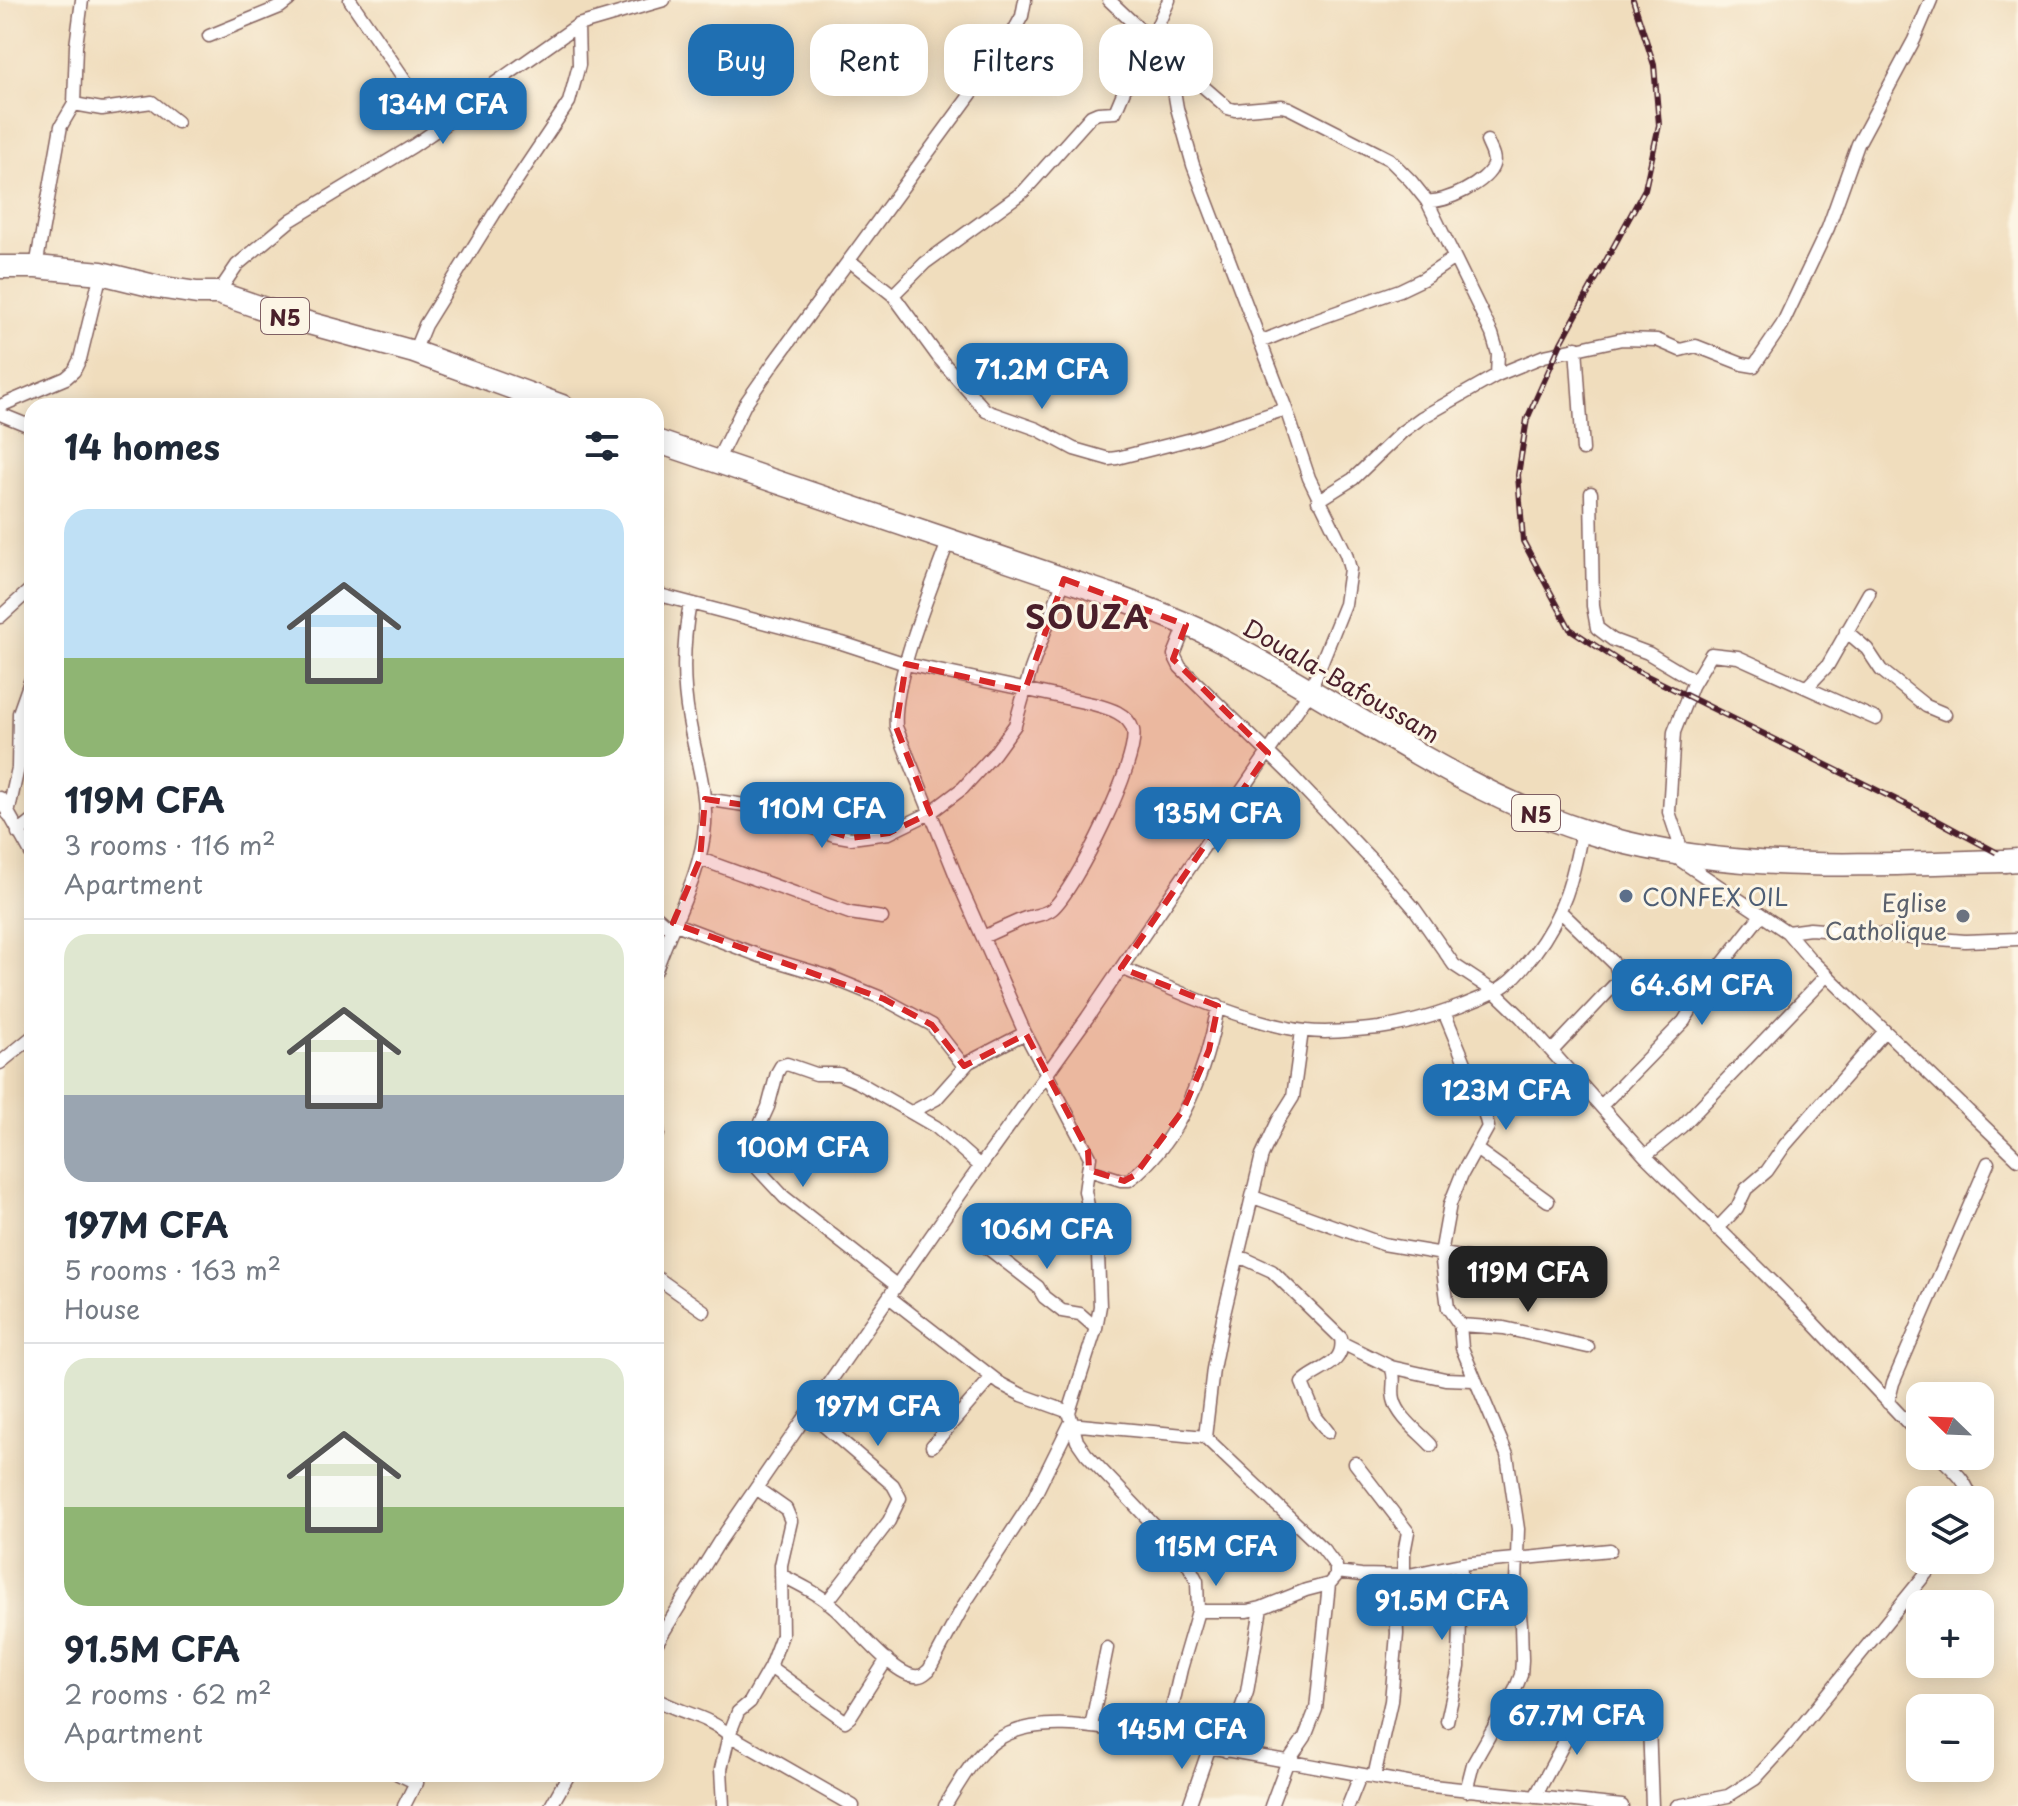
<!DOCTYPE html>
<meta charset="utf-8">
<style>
:root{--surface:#fff;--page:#f6f6f7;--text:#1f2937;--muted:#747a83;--line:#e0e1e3;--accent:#1f6fb2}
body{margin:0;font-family:"Playpen Sans",sans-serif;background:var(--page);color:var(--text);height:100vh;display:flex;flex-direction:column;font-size:30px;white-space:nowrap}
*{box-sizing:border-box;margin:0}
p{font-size:26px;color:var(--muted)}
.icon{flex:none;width:44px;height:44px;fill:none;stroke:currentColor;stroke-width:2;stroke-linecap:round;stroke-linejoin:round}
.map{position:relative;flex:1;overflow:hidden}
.panel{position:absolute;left:24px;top:398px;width:640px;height:1384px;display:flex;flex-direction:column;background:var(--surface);border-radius:24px;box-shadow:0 4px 20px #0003}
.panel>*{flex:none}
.hud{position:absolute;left:688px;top:24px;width:760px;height:72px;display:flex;gap:16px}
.needle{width:52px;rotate:293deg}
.buttons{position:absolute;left:1906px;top:1382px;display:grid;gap:16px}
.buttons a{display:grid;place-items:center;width:88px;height:88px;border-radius:16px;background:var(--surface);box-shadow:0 4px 20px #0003;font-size:40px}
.price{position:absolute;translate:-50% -68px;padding:0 18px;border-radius:16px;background:var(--accent);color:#fff;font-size:26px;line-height:52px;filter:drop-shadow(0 2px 4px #0008)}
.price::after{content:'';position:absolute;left:50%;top:48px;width:24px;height:18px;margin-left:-12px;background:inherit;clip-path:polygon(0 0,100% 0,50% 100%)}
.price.selected{background:#222;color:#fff}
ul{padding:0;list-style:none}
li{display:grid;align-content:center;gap:16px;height:424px;padding:0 40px}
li+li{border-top:2px solid var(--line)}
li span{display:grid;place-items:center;height:248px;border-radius:24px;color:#555}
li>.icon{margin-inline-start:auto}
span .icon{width:144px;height:144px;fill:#fffc;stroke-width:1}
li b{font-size:34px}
h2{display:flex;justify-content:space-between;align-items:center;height:96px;padding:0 40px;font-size:34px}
.pill{padding:0 28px;border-radius:24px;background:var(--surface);box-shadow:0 4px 20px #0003;font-size:28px;line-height:72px}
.pill.selected{background:var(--accent);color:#fff}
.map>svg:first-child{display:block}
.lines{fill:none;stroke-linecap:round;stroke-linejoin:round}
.street-casing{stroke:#84625e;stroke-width:15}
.highway-casing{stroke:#84625e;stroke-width:25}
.street{stroke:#fff;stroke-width:12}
.highway{stroke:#fff;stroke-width:22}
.rail-casing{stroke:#4a1f2b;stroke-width:6}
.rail{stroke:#fcf5e5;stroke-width:3;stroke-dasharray:9;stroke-linecap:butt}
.highway-bridge-casing{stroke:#84625e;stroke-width:25;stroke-linecap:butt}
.highway-bridge{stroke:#fff;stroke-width:22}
.marked{fill:#d62828;fill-opacity:0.2;stroke:#d62828;stroke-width:6;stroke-dasharray:16 10;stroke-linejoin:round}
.service-dot{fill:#5c6f8a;stroke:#fcf5e5;stroke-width:3}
.worship-dot{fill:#6b7280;stroke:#fcf5e5;stroke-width:3}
.labels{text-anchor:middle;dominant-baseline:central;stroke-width:6;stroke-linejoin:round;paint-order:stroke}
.shield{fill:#fcf5e5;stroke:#7f5f63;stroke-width:2}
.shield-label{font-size:22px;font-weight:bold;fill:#4a1f2b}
.street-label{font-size:24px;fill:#4a1f2b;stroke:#fcf5e5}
.service-label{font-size:24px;fill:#4e5e75;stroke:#fcf5e5;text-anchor:start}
.worship-label{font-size:24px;fill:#5b616d;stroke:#fcf5e5;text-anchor:end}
.district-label{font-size:32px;font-weight:bold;letter-spacing:2px;fill:#4a1f2b;stroke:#fcf5e5}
</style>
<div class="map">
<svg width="2018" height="1806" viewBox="0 0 2018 1806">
<rect width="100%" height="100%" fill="#fcf5e5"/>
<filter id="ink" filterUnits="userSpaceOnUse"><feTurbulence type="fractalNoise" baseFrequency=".0125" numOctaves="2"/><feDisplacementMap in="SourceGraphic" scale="16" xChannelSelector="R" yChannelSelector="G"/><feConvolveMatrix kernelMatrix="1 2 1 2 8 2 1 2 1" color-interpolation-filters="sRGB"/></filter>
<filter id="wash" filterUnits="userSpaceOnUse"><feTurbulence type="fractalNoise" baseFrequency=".006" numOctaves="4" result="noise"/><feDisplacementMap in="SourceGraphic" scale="32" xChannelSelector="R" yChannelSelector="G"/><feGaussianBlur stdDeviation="1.8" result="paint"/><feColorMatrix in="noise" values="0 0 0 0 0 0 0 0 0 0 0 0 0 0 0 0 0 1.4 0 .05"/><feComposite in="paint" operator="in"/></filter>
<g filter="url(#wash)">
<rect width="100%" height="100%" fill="#f0ddbd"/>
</g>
<g filter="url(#ink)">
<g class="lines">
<defs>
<path id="street" d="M350 0 438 128
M209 36 280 7 289 0
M1151 40 1169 0
M1168 56 1228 108 1235 110 1282 106 1289 108 1389 159 1411 181 1427 201C1444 204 1488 182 1493 165 1496 157 1490 149 1487 141
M74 104 102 109 152 102 177 122
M850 261 893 295 939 358 986 411 1037 429 1074 449 1109 459 1117 458 1196 438 1286 409
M36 267 61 126 74 104 76 46 82 0
M218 293 237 265 291 220 413 146 467 109 494 84 578 25 664 0
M893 295 925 263 1024 191 1091 116 1098 113 1115 112 1126 86 1132 80 1142 78 1172 86
M1260 342 1309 322 1400 290 1423 279 1454 258
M1576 347 1583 450
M414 352 425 325 494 214 569 102 579 65 578 25
M1497 375 1544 356 1622 339 1657 340 1680 350 1696 346 1742 364 1754 366 1782 325 1828 228 1858 144 1914 40 1931 0
M0 406 66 378 74 371 80 359 101 273
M0 414 32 427
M716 463 745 404 775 361 1004 49 1022 16 1025 0
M1591 493 1593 606 1597 628 1613 640 1648 653 1695 681
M1318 501 1353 479 1402 432 1421 418 1497 375 1498 354 1492 334 1427 201
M949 539C932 587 892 680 896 727L960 886 1025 1033 1090 1157 1085 1191 1098 1255 1100 1306 1096 1328 1069 1412 1077 1441 1086 1454 1172 1544 1188 1564 1197 1581 1198 1611 1181 1669 1165 1739 1413 1784 1622 1806
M656 594 842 643 906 664 1093 704C1108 708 1128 713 1133 730 1140 759 1075 890 1052 909 1045 915 1031 916 1023 919 1009 925 996 931 983 937
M0 617 32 588
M1186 625 1174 655 1180 667 1289 773 1382 871 1414 908 1454 965 1495 992 1521 1017 1645 1156 1800 1309 1920 1436
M1846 631 1867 649 1881 670 1926 706 1945 714
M1807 687 1828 665 1869 593
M0 798 32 855
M705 799 751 806 834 835 851 838 889 833 930 813 963 788 994 754 1015 725 1031 669 1064 579
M8 814 18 768 19 713 32 676
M18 833 32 822
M1683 854 1669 812 1674 732 1692 686 1711 654 1738 657 1876 719
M1677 858 1787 932 1810 959 2018 1159
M700 859 850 913 882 918
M656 916 671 929
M673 923 760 956 830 977 884 999 932 1025 964 1066
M1787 932 1810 929 1965 941 2018 939
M1121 968C1175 990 1230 1016 1288 1028 1317 1035 1349 1031 1379 1028 1408 1024 1434 1016 1461 1006 1476 1000 1492 995 1505 985 1517 977 1525 965 1534 954 1564 914 1573 879 1582 830
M656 970C672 922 702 875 705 824 707 789 695 755 689 720 682 682 683 641 690 603
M1444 1012 1482 1104 1488 1127 1462 1174 1450 1204 1441 1254 1448 1308 1460 1325 1462 1348 1507 1455 1518 1529 1516 1583 1521 1624 1522 1660 1521 1675 1515 1690 1473 1764 1466 1791
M1552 1051 1620 979 1615 964 1561 912
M0 1063 32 1037
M656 1099 658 1134
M1601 1106 1684 1021 1706 985 1761 915
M912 1112 936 1099 969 1062 1025 1033
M1476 1149 1548 1201
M1645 1156 1681 1127 1827 975
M1089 1170 1121 1180H1129C1181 1141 1207 1068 1218 1006
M1253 1197 1383 1244 1539 1270
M1717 1229 1737 1208 1746 1189 1767 1171 1785 1145 1885 1031
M976 1239 1038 1287 1044 1297 1062 1311 1080 1314 1096 1328
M1239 1256 1272 1271 1341 1338C1346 1366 1316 1368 1302 1383L1316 1417 1328 1432
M656 1277 704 1311
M896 1285 784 1197 757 1168 752 1142 768 1107 777 1073 781 1066 787 1064 816 1074H839L858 1082 936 1127 980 1166
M889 1297 1001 1384 1022 1395 1069 1412
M1460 1325 1504 1328 1588 1347
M1342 1343 1391 1367C1397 1379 1391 1387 1394 1399 1398 1417 1419 1432 1431 1445
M1391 1367 1445 1379 1474 1380
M1888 1403 1893 1383 1988 1163
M809 1413 893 1485 900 1498 889 1521 827 1602
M1205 1437 1213 1369 1223 1318 1262 1155 1278 1121 1293 1097 1302 1031
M932 1446 992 1377
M1939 1456C1952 1469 1968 1481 1971 1500
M756 1488 786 1509 791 1521 781 1565 782 1635 770 1667 750 1702 738 1712 729 1735 853 1806
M1337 1572 1361 1575 1404 1576V1553L1408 1532 1355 1463
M781 1575C799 1584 819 1594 834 1607 851 1621 896 1680 919 1676 923 1676 926 1672 929 1670L965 1603 1032 1501 1070 1424 1205 1437 1323 1549 1336 1566V1576L1329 1584 1306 1590 1261 1608 1247 1611H1198
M1404 1576 1461 1564 1610 1550
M656 1644 719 1542 774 1462 961 1193 1087 1018 1310 691 1345 604 1350 569 1346 554 1309 478 1286 409 1193 165 1177 108 1168 56 1109 0
M770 1667 845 1721 850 1717 887 1659
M656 1699C679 1713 709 1716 729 1735L721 1769 723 1806
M1629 1711 1649 1724 1652 1806
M1447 1721 1459 1667 1461 1564
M1091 1727 1107 1648
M1226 1751 1247 1692 1261 1608
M398 1774 417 1783
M1374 1777 1391 1701 1397 1634 1395 1577
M1535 1797 1587 1700
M404 1806 420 1774
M551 1806 569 1774
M945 1806C959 1784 972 1758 994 1742 1037 1710 1116 1731 1165 1739
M1189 1806 1209 1749
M1271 1806 1287 1763 1305 1737 1316 1709 1329 1584
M1348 1806 1360 1776
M1677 1806 1728 1796 1755 1779 1787 1744 1937 1560"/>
<path id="highway" d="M0 267H36L101 273 158 287 197 293H218L294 319 414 352 562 406
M656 441 1114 596C1152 610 1190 624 1226 643 1345 705 1455 789 1584 831 1719 875 1864 864 2004 861"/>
</defs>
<use href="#street" class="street-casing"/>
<use href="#highway" class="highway-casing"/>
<use href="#street" class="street"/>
<use href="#highway" class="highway"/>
<defs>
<path id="rail" d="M1633 0 1654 65 1659 125 1645 189 1561 343 1527 419 1518 475 1523 541 1570 629 1625 665 1929 816 2018 864"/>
</defs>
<use href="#rail" class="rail-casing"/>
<use href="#rail" class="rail"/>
<defs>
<path id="highway-bridge" d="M2004 861 2018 860"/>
</defs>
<use href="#highway-bridge" class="highway-bridge-casing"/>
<use href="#highway-bridge" class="highway-bridge"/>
</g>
</g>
<path class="marked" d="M1064 579 1186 625 1173 659 1268 753 1121 968 1218 1006 1209 1050 1183 1110 1135 1175 1124 1181 1089 1170 1088 1151 1026 1034 964 1066 932 1025 884 999 673 923 700 859 705 799 751 806 851 838 889 833 930 813 896 727 906 664 1025 690Z"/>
<circle class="service-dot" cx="1626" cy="896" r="8"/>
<circle class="worship-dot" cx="1963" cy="916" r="8"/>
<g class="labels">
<g class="shield">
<rect x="261" y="298" width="48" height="36" rx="6"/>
<rect x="1512" y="795" width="48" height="36" rx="6"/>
</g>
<g class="shield-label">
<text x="285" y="316">N5</text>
<text x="1536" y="813">N5</text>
</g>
<g class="street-label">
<text transform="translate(1342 680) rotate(30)">Douala-Bafoussam</text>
</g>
<g class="service-label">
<text x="1642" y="896">CONFEX OIL</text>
</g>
<g class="worship-label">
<text x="1947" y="902">Eglise<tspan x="1947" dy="28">Catholique</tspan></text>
</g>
<g class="district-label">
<text x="1088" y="616">SOUZA</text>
</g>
</g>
</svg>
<div class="buttons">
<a><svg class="needle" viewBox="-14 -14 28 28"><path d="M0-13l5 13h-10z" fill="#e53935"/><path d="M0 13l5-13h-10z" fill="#747a83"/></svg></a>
<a><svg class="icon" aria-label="layers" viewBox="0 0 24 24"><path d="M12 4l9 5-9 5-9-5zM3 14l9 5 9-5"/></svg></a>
<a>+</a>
<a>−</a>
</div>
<b class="price" style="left:443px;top:146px">134M CFA</b>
<b class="price" style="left:1042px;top:411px">71.2M CFA</b>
<b class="price" style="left:822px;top:850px">110M CFA</b>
<b class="price" style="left:1218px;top:855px">135M CFA</b>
<b class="price" style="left:1702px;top:1027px">64.6M CFA</b>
<b class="price" style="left:1506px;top:1132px">123M CFA</b>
<b class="price" style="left:803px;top:1189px">100M CFA</b>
<b class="price" style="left:1047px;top:1271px">106M CFA</b>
<b class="price selected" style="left:1528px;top:1314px">119M CFA</b>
<b class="price" style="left:878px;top:1448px">197M CFA</b>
<b class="price" style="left:1216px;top:1588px">115M CFA</b>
<b class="price" style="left:1442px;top:1642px">91.5M CFA</b>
<b class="price" style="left:1577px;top:1757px">67.7M CFA</b>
<b class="price" style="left:1182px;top:1771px">145M CFA</b>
<div class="hud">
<a class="pill selected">Buy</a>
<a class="pill">Rent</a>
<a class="pill">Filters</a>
<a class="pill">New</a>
</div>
<section class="panel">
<h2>14 homes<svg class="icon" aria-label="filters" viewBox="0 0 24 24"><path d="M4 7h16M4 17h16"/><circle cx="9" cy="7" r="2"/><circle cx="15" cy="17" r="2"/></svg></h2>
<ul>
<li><span style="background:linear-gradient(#bfe0f5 60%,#8fb573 0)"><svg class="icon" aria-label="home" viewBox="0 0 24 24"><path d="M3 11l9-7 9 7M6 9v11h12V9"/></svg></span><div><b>119M CFA</b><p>3 rooms · 116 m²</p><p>Apartment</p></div></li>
<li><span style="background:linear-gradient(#dfe7d0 65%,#9aa5b1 0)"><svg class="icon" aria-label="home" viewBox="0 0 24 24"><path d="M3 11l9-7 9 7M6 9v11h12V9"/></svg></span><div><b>197M CFA</b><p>5 rooms · 163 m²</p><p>House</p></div></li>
<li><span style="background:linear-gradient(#dfe7d0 60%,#8fb573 0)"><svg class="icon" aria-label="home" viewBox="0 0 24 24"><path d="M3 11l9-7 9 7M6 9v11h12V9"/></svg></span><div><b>91.5M CFA</b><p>2 rooms · 62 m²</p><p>Apartment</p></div></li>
</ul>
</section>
</div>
